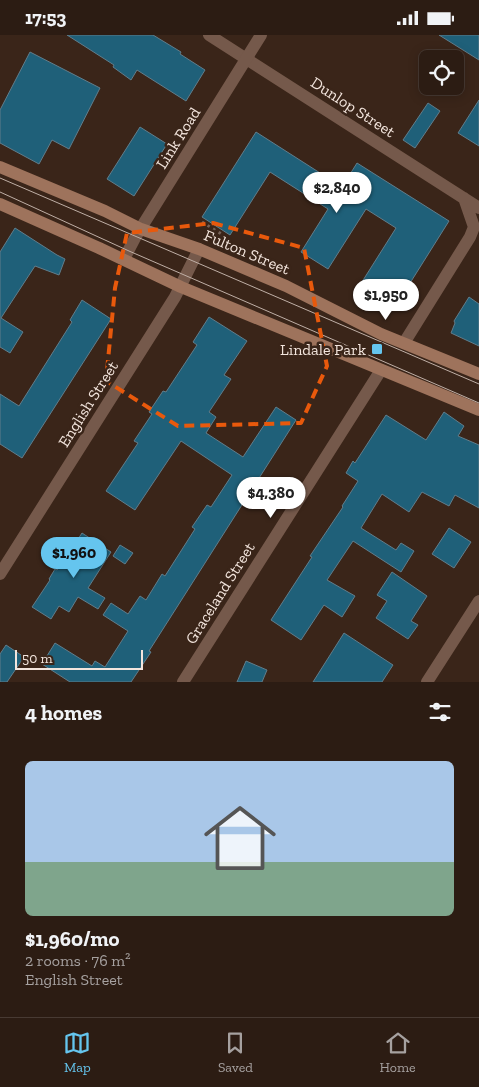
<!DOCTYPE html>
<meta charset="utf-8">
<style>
:root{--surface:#2c1c13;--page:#34251c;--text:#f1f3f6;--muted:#a6a1a0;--line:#483a33;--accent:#65c5ee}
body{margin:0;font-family:"Zilla Slab",serif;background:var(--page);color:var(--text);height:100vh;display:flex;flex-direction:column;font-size:19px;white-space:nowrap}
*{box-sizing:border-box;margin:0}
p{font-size:16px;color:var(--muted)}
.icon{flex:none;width:28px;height:28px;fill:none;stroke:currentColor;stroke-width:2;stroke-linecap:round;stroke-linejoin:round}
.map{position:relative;height:647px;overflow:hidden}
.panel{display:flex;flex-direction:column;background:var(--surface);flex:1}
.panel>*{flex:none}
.fabs{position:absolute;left:419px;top:15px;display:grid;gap:10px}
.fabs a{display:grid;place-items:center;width:45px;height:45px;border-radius:8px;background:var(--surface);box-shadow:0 2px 12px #0003,0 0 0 1px var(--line);font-size:25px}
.scale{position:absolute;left:15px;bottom:12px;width:128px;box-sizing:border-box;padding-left:5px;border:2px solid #f3e5dd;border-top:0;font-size:14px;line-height:18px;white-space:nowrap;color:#f3e5dd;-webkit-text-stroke:4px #3a2519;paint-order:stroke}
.price{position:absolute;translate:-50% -42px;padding:0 11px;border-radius:18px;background:#fff;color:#222;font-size:16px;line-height:32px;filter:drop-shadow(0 1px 2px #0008)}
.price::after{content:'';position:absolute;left:50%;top:30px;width:15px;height:11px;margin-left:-8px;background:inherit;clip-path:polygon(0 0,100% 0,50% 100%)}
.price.on{background:var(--accent);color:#111}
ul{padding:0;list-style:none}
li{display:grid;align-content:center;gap:10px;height:265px;padding:0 25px}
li+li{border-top:1px solid var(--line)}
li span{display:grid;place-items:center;height:155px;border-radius:8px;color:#555}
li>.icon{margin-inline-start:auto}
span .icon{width:90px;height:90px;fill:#fffc;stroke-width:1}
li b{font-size:21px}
h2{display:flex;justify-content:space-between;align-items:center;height:60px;padding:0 25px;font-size:21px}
.status{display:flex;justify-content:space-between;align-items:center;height:35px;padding:0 25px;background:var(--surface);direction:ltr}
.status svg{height:14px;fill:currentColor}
.menu{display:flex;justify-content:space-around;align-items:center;height:70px;border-top:1px solid var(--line);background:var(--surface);font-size:14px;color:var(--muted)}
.menu a{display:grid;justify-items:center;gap:2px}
.menu .on{color:var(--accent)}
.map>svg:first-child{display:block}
.building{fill:#1f6079;stroke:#617d8b}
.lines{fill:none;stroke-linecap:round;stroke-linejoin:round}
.path{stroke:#756258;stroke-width:3;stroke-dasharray:2.5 4;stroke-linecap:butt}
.minor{stroke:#75594b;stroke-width:12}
.tertiary{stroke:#75594b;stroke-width:12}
.secondary{stroke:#9e735c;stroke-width:12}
.tram{stroke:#bfafa6;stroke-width:1}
.marked{fill:none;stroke:#e8590c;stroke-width:4;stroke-dasharray:10 6;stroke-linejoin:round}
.poi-dot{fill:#65c5ee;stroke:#3a2519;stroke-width:2}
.labels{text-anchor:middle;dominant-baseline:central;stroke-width:5;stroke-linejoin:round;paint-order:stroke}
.street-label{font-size:16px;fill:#f3e5dd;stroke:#3a2519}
.poi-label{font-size:16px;fill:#f3e5dd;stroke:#3a2519;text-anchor:end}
</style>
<div class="status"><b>17:53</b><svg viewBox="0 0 49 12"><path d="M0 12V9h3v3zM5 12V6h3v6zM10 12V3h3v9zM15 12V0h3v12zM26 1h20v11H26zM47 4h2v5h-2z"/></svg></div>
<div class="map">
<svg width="479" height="647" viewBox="0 0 479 647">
<rect width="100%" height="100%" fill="#3a2519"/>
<path class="building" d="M67 0H153L181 17 180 19 205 35 186 66 137 35 131 45 113 32 114 30Z
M439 0H479V25Z
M30 17 100 53 69 114 52 105 39 129 0 108V75Z
M479 65V111L458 98Z
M428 68 440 76 415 113 403 105Z
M140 92 167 109 134 161 107 144Z
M256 97 342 152 357 128 449 186 395 272 360 250 396 193 366 174 328 234 301 217 328 174 270 137 230 200 202 182Z
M15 193 57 220 65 224 59 240 35 231 1 283 23 297 10 318 0 312V217Z
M469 262 479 269V311L451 298 455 288 454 286Z
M82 265 111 284 22 423 0 409V359L19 371 72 287 70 285Z
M209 282 247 306 224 340 231 344 209 377 216 382 206 398 243 422 276 372 296 385 149 616 151 617 131 647H70L42 629 55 608 92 631 95 626 105 632 128 596 103 580 111 568 128 579 140 561 146 565 162 539 165 541 195 494 192 492 207 470 211 472 232 440 181 406 135 475 106 456 138 408 134 406 152 379 149 377 163 356 166 357 197 310 193 307Z
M444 377 464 391 458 401 479 410V473L455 460 449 471 422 457 409 477 382 459 361 493 396 515 401 508 414 516 401 537 353 506 327 545 355 561 342 582 324 570 301 605 271 585 312 522 310 521 343 472 342 471 358 446 346 438 353 426 355 428 386 380 426 405Z
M449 493 471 507 454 533 432 519Z
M82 498 111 517 88 553 105 563 98 574 78 562 69 577 59 571 51 584 32 572 50 545 49 544 55 534 57 535 59 533Z
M120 510 133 518 125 529 113 521Z
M392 537 427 561 411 586 418 590 408 604 376 583 387 566 377 560Z
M344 598 393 630 382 647H313Z
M6 610 24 622 7 647H0V619Z
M246 626 267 635 262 647H237Z"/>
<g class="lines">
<path class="path" d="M202 187 223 200 220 208"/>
<path class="minor" d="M209 0 479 173
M404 308 470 202 474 192 464 163
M183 647 381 335
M427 647 479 566"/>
<path class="tertiary" d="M124 224 136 201 261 0
M0 539 175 262 199 214"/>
<path class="secondary" d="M0 132 105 176 141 194 199 214 286 251 381 299 479 339
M0 169 99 213 181 252 479 375"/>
<path class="tram" d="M0 143 479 349
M0 157 129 216 479 368"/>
</g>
<path class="marked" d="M213 188 304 213 327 331 301 388 178 391 106 346 115 253 127 198Z"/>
<rect class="poi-dot" x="371" y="308" width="12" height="12" rx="2.5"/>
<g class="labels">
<g class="street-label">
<text transform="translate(353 72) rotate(33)">Dunlop Street</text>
<text transform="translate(178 103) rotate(-58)">Link Road</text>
<text transform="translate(247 217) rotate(23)">Fulton Street</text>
<text transform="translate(88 369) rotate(-58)">English Street</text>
<text transform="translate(220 558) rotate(-58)">Graceland Street</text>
</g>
<g class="poi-label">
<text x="366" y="314">Lindale Park</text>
</g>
</g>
</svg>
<div class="fabs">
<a><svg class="icon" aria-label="locate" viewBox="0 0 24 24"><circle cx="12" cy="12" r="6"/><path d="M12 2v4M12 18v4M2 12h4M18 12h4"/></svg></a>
</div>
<div class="scale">50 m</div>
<b class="price" style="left:337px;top:179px">$2,840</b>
<b class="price" style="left:386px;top:286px">$1,950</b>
<b class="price" style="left:271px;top:484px">$4,380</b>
<b class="price on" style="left:74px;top:544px">$1,960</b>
</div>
<section class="panel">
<h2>4 homes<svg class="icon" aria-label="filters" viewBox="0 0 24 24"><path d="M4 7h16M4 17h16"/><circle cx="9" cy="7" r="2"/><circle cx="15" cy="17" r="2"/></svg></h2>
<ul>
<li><span style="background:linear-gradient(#a9c7e8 65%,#7fa58c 0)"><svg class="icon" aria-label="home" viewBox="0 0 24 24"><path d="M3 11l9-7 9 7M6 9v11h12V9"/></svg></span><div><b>$1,960/mo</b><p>2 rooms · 76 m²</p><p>English Street</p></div></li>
</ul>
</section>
<nav class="menu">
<a class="on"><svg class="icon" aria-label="map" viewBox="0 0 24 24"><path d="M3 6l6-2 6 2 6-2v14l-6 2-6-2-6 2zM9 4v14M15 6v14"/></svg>Map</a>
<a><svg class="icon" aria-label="saved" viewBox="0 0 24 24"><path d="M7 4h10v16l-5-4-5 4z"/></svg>Saved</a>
<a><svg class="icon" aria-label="home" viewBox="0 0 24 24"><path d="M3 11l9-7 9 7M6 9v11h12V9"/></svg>Home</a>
</nav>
